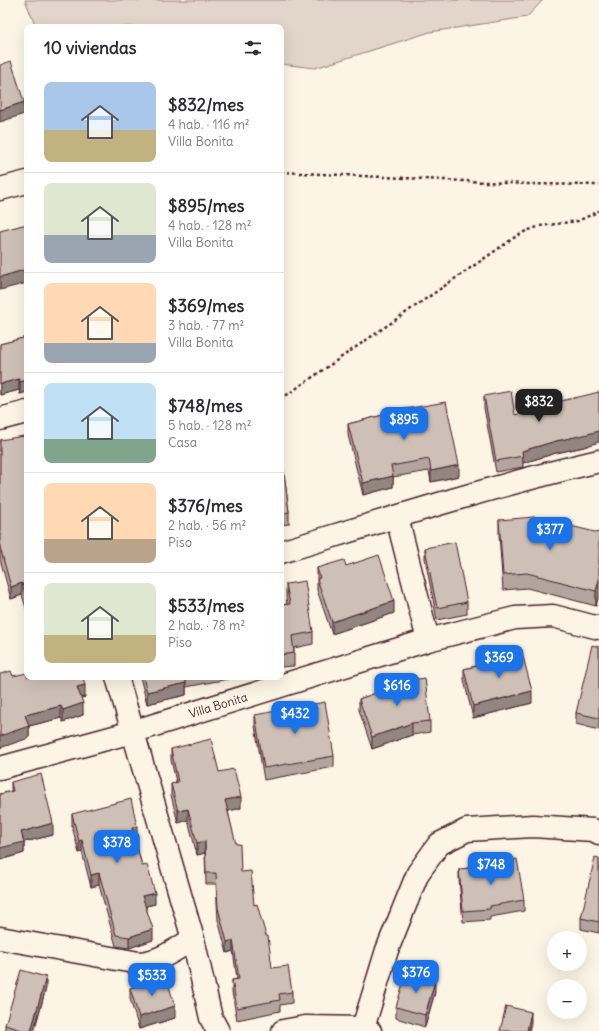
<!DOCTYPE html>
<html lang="es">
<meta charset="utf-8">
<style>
:root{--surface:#fff;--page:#f2f2f3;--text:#2b2b33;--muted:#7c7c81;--line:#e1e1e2;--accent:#1a73e8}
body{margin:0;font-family:Delius,sans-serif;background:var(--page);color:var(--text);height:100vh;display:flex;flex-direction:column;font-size:15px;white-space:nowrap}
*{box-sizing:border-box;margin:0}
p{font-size:13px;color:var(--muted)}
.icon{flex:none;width:22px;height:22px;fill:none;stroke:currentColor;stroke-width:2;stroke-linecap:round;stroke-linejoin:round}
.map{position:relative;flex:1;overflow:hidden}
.side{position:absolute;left:24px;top:24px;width:260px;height:656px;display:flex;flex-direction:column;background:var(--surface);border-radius:8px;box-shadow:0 4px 16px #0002}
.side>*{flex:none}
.buttons{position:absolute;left:547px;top:931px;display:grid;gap:8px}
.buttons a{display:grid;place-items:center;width:40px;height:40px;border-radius:50%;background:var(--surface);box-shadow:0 4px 16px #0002;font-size:20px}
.price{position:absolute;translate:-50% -34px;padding:0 9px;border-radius:8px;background:var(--accent);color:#fff;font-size:13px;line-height:26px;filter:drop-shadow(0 1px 2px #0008)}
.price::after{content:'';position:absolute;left:50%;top:24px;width:12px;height:9px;margin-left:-6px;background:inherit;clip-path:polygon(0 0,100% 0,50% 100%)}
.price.active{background:#222;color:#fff}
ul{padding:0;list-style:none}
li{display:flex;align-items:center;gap:12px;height:100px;padding:0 20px}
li+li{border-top:1px solid var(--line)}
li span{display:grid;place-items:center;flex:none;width:112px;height:80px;border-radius:8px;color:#555}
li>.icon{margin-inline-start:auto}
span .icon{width:48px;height:48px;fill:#fffc;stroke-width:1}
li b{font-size:17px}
h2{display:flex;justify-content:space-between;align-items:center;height:48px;padding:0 20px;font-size:17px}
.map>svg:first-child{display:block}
.green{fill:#e2d5ca;stroke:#967a7a}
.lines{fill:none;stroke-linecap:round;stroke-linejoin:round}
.street-casing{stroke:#4a1f2b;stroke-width:25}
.path{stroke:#4a1f2b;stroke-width:2.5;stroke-dasharray:3 3;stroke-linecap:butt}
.street{stroke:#fcf5e5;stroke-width:22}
.wall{fill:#b2a59d;stroke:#4a1f2b}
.shaded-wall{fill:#918680;stroke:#4a1f2b}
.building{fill:#cfc0b7;stroke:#4a1f2b}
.labels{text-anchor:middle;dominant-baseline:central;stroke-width:3;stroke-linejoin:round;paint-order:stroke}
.street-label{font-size:12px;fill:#4a1f2b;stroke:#fcf5e5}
</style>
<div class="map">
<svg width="599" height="1031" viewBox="0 0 599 1031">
<rect width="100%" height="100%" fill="#fcf5e5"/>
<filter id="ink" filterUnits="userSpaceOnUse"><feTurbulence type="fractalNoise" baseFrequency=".025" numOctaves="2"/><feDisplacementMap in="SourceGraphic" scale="8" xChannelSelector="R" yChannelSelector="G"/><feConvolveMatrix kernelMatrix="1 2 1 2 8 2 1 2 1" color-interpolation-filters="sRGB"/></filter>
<g filter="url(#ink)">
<path class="green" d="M25 0H543L527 17 430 32 315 68 281 64V27H36Z"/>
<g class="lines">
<defs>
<path id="street" d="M0 189 27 182
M0 419 27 412
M397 517 428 640
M281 552C386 520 492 486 599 461
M117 677 193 939 211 1018 218 1031
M0 768 132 732 428 640 515 618 553 616 599 628
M0 938 139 963C160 962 176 949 193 939
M363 1028 387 950 418 873 439 844 467 830 533 826 593 830 599 833
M283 1031 305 1027 363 1028 370 1031"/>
</defs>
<use href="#street" class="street-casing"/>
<path class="path" d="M281 172 527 184 599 185
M281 399 521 233 540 226 578 221 599 211"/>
<use href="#street" class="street"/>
</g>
<path class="wall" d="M27 337V392L20 394 19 390 0 395V344Z
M484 396 515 415 584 447 556 453 523 463V467L496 472 484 408Z
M387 412 459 476 431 482 429 471 393 477V487L363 495 348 435V424L387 414Z
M0 440 27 456V611L22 595 11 599 0 559Z
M281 450 289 512V524L281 525Z
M499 520 599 533 596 606 527 588 503 590 499 535Z
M425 548 467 602V614L437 620 425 559Z
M346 566 394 613 332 634 317 590V568Z
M286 584 313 632V644L294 648V666L281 667V605L287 604 286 597Z
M599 647V730L576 724V713Z
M495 656 532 703 473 718 464 680V669L495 661Z
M13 676 85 697 81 698 83 715 63 722 61 718 29 726V738Z
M140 677H228V679L186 687V695L147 704Z
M399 682 430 721V732L412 735 372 749 359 710V699L399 685Z
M255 715 334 756V767L264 780 255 726Z
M171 749 219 772 241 808 228 811 241 872 254 905 272 968 292 992V1003L280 1005V1011L237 1020 232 992V980L237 979 233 951 227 953 218 920 216 884H206L205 853 197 855 188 820 178 823 171 795V784L176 782 171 760Z
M11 782 53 835 24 842V853L0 860V794L11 791Z
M72 814 137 838H135L142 866 155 904 146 906 153 940 129 948 116 946 99 885 91 887 82 852 79 853 72 826Z
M599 858V933L581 929V918Z
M491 864 524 900V911L490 917V920L463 922 459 880V869L491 866Z
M46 988 34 1031H5V1025Z
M130 988 175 1018 139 1029 130 999Z
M435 992 425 1027 396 1018V1007Z"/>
<path class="shaded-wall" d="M24 102V114L0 122V110Z
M27 269V283L0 290V277Z
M19 379V390L0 395V384Z
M27 380V392L20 394V382Z
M599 431V442L584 447 556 453 523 463 522 451 556 441Z
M459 465V476L431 482V471Z
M393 476V487L363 495V483Z
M599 580V595L596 606V591Z
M22 583V595L11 599V587Z
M394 601V613L332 634V622Z
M186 683V695L147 704V692Z
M85 685V697L77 699V687Z
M532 691V703L473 718V706Z
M83 703V715L63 722V710Z
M61 706V718L25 727V715Z
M412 723V735L372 749V737Z
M29 726V738L0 748V736Z
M241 797V808L225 812V800Z
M188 809V820L178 823V811Z
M53 823V835L24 842V853L0 860V848L21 832Z
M137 826V838L132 839V828Z
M82 840V852L79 853V841Z
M205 841V853L197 855V843Z
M99 873V885L91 887V875Z
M155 893V904L142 907V896Z
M153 929V940L129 948V937Z
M233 940V951L227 953V942Z
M46 977V988L34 1031H31Z
M435 981V992L425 1027V1015Z
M175 1006V1018L139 1029V1017Z
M531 1012V1023L529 1031H527Z"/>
<path class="building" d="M11 61 24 102 0 110V65Z
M27 224V269L0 277V231Z
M27 337V380L20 382 19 379 0 384V344Z
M511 391 515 415 556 402 583 396 599 392V431L584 435 556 441 522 451 523 456 496 461 484 396Z
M446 402 459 465 431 471 429 459 391 466 393 476 363 483 348 424 387 414V412Z
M24 436 27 456V599L22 583 11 587 0 547V440Z
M281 450 289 512 281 514Z
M534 517 599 533V580L596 591 527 573 503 575 499 520Z
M455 542 467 602 437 608 425 548Z
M379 555 394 601 332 622 317 579 320 578 317 568 344 560 346 566Z
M305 581 313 632 292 636 294 653 281 655V605L290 604 286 584Z
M592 645 599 647V718L576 713Z
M521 649 532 691 473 706 464 669 497 661 495 656Z
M11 671 13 676 27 673V677H83L85 685 77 687 83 703 63 710 61 706 25 715 29 726 0 736V674Z
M143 677H185L186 683 147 692Z
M425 678 430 721 412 723 372 737 359 699 399 685V682Z
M325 702 334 756 264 768 255 715Z
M211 739 219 772 234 769 241 797 225 800 236 844H240L241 872 251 871 254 905 257 904 266 936H268L272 968 288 966 292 992 279 994 280 1000 237 1008 232 980 239 979 233 940 227 942 218 908 216 873H206L205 841 197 843 188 809 178 811 171 784 178 782 171 749Z
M41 774 53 823 21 832 24 842 0 848V794L13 791 11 782Z
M131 799 137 826 132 828 142 866 147 865 155 893 142 896 153 929 129 937 116 935 99 873 91 875 82 840 79 841 72 814Z
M595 857 599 858V922L581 918Z
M517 859 524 900 490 906V909L463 911 459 869 491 866V864Z
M21 970 46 977 31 1031H25L5 1025Z
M406 973 435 981 425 1015 396 1007Z
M166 977 175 1006 139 1017 130 988Z
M506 1006 531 1012 527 1031H500Z"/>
</g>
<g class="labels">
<g class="street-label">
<text transform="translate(218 705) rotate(-17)">Villa Bonita</text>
</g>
</g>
</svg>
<div class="buttons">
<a>+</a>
<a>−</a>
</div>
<b class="price active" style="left:539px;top:423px">$832</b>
<b class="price" style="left:404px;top:441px">$895</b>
<b class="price" style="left:550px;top:551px">$377</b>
<b class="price" style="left:499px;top:679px">$369</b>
<b class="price" style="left:397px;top:707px">$616</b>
<b class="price" style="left:295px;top:735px">$432</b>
<b class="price" style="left:117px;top:864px">$378</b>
<b class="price" style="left:491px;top:886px">$748</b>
<b class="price" style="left:416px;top:994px">$376</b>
<b class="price" style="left:152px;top:997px">$533</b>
<section class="side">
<h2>10 viviendas<svg class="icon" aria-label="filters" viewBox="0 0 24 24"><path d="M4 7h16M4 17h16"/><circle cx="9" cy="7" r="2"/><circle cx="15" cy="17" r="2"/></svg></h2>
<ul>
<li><span style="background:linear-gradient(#a9c7e8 60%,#c2b280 0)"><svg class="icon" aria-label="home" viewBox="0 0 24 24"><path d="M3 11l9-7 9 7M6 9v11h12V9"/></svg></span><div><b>$832/mes</b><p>4 hab. · 116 m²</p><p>Villa Bonita</p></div></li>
<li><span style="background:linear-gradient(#dfe7d0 65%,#9aa5b1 0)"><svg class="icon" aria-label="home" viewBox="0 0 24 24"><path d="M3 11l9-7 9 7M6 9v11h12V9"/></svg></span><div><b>$895/mes</b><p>4 hab. · 128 m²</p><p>Villa Bonita</p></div></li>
<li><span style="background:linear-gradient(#ffd9b3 75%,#9aa5b1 0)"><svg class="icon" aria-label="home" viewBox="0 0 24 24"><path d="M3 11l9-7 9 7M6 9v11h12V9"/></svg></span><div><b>$369/mes</b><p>3 hab. · 77 m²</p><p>Villa Bonita</p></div></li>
<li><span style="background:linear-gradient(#bfe0f5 70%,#7fa58c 0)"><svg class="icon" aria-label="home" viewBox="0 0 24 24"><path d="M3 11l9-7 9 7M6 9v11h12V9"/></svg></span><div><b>$748/mes</b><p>5 hab. · 128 m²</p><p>Casa</p></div></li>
<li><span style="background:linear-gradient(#ffd9b3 70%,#b9a48a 0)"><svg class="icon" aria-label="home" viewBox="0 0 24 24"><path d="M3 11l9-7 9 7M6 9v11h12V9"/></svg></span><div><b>$376/mes</b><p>2 hab. · 56 m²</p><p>Piso</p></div></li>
<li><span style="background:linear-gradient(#dfe7d0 65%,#c2b280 0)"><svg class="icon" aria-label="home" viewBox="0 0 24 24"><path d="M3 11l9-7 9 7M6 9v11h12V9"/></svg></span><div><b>$533/mes</b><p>2 hab. · 78 m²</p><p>Piso</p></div></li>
</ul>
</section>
</div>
